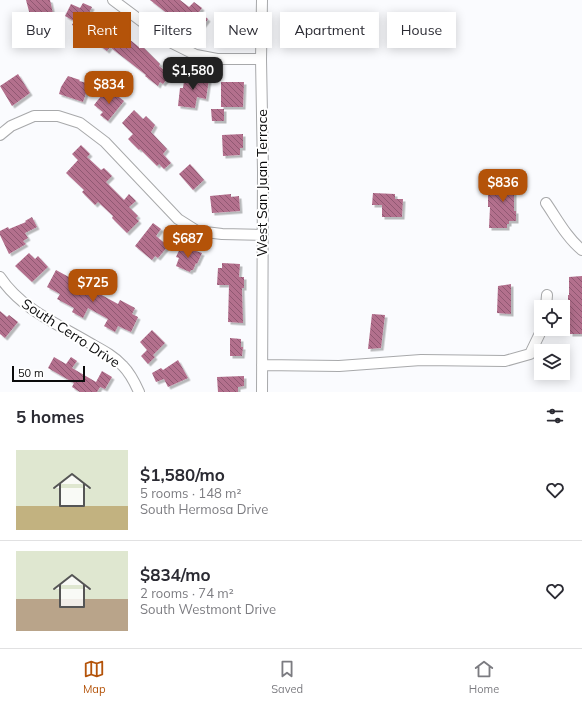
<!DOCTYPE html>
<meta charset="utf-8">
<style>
:root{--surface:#fff;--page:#f2f2f3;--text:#2b2b33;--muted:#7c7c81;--line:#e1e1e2;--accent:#b45309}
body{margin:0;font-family:Mulish,sans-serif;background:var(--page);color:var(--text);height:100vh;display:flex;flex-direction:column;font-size:15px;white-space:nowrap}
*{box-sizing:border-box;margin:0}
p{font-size:13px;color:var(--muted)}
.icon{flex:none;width:22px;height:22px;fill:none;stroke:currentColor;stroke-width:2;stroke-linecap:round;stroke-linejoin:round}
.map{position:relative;height:392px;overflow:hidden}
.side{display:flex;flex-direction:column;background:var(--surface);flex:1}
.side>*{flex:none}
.banner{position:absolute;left:12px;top:12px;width:558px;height:36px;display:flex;gap:8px}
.controls{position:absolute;left:534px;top:300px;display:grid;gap:8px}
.controls a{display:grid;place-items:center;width:36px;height:36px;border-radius:0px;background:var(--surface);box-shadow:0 2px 10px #0003;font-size:20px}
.scale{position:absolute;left:12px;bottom:10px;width:73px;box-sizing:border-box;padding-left:4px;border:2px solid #0b0b0c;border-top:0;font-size:11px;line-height:14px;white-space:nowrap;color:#0b0b0c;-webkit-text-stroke:3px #fff;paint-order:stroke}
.price{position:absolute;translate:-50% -34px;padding:0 9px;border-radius:8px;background:var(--accent);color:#fff;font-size:13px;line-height:26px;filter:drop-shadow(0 1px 2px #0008)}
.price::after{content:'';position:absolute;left:50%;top:24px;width:12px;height:9px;margin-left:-6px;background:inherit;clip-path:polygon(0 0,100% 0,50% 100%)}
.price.on{background:#222;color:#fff}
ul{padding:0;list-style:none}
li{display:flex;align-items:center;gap:12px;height:100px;padding:0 16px}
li+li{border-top:1px solid var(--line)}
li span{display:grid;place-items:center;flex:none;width:112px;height:80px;border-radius:0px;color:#555}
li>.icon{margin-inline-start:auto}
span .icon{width:48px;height:48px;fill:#fffc;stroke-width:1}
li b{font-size:17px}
h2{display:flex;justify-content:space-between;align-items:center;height:48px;padding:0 16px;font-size:17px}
.tag{padding:0 14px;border-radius:0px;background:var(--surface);box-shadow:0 2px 10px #0003;font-size:14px;line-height:36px}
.tag.on{background:var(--accent);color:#fff}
.menu{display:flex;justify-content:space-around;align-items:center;height:56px;border-top:1px solid var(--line);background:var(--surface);font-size:11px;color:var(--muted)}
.menu a{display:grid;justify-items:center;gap:2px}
.menu .on{color:var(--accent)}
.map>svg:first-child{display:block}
.building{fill:url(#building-back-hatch);filter:url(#shadow)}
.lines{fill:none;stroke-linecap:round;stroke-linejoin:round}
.minor-casing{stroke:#a8a9ab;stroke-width:12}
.minor{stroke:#fff;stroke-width:10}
.labels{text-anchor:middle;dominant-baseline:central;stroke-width:4;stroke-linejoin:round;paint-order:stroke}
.street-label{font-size:14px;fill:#0b0b0c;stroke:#fff}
</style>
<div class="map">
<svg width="582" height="392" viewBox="0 0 582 392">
<defs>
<pattern id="building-back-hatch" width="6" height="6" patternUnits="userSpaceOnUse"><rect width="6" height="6" fill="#b36f8d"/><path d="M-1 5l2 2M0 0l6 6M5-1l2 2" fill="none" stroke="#905972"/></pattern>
<filter id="shadow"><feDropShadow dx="2.5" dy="2.5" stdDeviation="0" flood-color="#0004"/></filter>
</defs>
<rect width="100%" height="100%" fill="#fafbfe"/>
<path class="building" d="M26 0H50L54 18 41 22 40 16 31 19Z
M150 0H180L189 7 194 2 202 8 199 12 208 19 199 31 189 24 186 28Z
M83 3 92 7 81 29 72 25 74 21 65 16 71 4 80 8Z
M239 14V21H244V36L232 37V40H225L224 15Z
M104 16 112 22 108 27 111 29 110 31 126 44 129 39 140 48 141 45 160 64 159 66 170 75 163 84 160 82 158 86 145 76 146 75 110 47 107 51 92 40 100 27 97 25Z
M18 74 30 93 12 106 0 86Z
M185 74 195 75V77L209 79 206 99 197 97 195 108 178 106 180 88H183Z
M68 76 80 80 79 81 87 83 85 89 87 90 83 102 59 94 61 87Z
M221 82H244L243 107H221Z
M105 91 113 97 115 94 124 101 108 121 100 115 103 112 94 105Z
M211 109H224V121H212Z
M134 110 143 119 146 116 155 125 151 132 167 149 163 154 171 163 164 169 159 164 157 166 140 149 139 150 128 139 133 134 122 123Z
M243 134V148H240V155L223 156 222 135Z
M81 145 90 154 87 157 101 170 104 168 112 176 106 182 124 200 129 194 136 201 129 207 138 216 136 218 139 221 127 233 112 218 113 216 98 202 95 205 82 192 84 190 66 173 78 160 72 154Z
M190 164 204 180 193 190 179 174Z
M502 172H515V188H514V211H516V221H509V224H507V228H489L490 207H488V191L502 190Z
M373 193 395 194V199H403L402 217H382V205H372Z
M231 194V197L239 196 240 211 212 213 210 196Z
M32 217 37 227 25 233 28 238 23 241 26 244 9 254 0 235V231L8 227 9 229 26 222 25 221Z
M153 223 161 229 156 236 168 246 158 258 155 256 152 260 135 246Z
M181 246 202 253 197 264 196 263 193 270H191L190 272 176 266 179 258 176 257Z
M29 253 35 259 38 256 48 267 32 282 15 266Z
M222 263 240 264 239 277H244V288H242L243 323 228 322 229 285H217L218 268H222Z
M56 270 118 304 120 300 135 308 132 314 138 317 131 332 118 326 115 332 104 326 108 319 88 308 83 318 72 312 74 308 57 299 60 294 47 287Z
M582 276V334H570V315H568V295H569V277Z
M511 284V314L497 313 498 286Z
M0 311 7 317 9 315 18 322 5 338 0 334Z
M372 314 385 315 381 348 368 349Z
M152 330 165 343 153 355 155 357 148 364 141 356 147 350 140 342Z
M230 338 241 339V347H243L242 356H230Z
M54 357 66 364 71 357 77 361 72 368 96 382 102 371 112 377 105 389 100 387 97 392H80L72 387 74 383 48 368Z
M178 360 188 378 168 387 164 379 156 382 152 373 161 368 163 370Z
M244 376V386L238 387V392H218L217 377Z"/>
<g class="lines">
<defs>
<path id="minor" d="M113 0 168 41 196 55 217 59H261
M0 135 11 126 34 116H58L80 123 105 142 178 219 197 231 222 234 262 235
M546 203C557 219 567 238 582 250
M0 277C22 310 60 325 93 345 104 351 115 357 123 366 130 373 135 383 139 392
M546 307 547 295
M262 365 339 366 421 360 505 361 530 354 542 329
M262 392 263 172 261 59 262 0"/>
</defs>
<use href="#minor" class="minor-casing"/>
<use href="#minor" class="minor"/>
</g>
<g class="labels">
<g class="street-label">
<text transform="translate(262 183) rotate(-90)">West San Juan Terrace</text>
<text transform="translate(71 333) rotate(33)">South Cerro Drive</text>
</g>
</g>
</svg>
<div class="controls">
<a><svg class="icon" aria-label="locate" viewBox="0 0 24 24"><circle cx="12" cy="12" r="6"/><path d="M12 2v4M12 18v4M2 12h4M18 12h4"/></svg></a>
<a><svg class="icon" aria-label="layers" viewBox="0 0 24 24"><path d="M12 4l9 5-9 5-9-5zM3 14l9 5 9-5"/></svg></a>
</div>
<div class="scale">50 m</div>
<b class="price on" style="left:193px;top:91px">$1,580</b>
<b class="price" style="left:109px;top:105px">$834</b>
<b class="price" style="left:503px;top:203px">$836</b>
<b class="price" style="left:188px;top:259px">$687</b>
<b class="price" style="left:93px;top:303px">$725</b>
<div class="banner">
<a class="tag">Buy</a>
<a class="tag on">Rent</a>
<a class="tag">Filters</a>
<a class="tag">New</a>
<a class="tag">Apartment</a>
<a class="tag">House</a>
</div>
</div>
<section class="side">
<h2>5 homes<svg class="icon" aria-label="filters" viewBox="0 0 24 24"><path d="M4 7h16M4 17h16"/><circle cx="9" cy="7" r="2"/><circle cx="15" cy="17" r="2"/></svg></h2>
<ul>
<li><span style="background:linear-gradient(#dfe7d0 70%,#c2b280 0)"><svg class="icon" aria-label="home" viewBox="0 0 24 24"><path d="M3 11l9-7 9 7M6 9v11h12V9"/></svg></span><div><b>$1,580/mo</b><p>5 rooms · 148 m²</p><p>South Hermosa Drive</p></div><svg class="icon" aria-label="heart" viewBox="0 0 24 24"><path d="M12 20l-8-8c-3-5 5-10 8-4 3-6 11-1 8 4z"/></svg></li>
<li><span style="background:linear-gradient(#dfe7d0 60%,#b9a48a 0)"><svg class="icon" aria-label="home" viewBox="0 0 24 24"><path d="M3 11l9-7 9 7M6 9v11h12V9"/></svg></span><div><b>$834/mo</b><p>2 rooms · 74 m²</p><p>South Westmont Drive</p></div><svg class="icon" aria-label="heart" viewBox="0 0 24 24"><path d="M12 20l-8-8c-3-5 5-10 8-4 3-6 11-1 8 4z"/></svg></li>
</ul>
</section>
<nav class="menu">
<a class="on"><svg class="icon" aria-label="map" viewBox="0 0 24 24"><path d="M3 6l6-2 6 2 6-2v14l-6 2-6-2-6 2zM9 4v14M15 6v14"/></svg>Map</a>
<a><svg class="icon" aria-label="saved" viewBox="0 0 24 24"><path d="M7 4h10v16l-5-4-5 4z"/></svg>Saved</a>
<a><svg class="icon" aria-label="home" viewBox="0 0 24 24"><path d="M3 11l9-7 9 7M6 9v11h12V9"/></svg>Home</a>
</nav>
